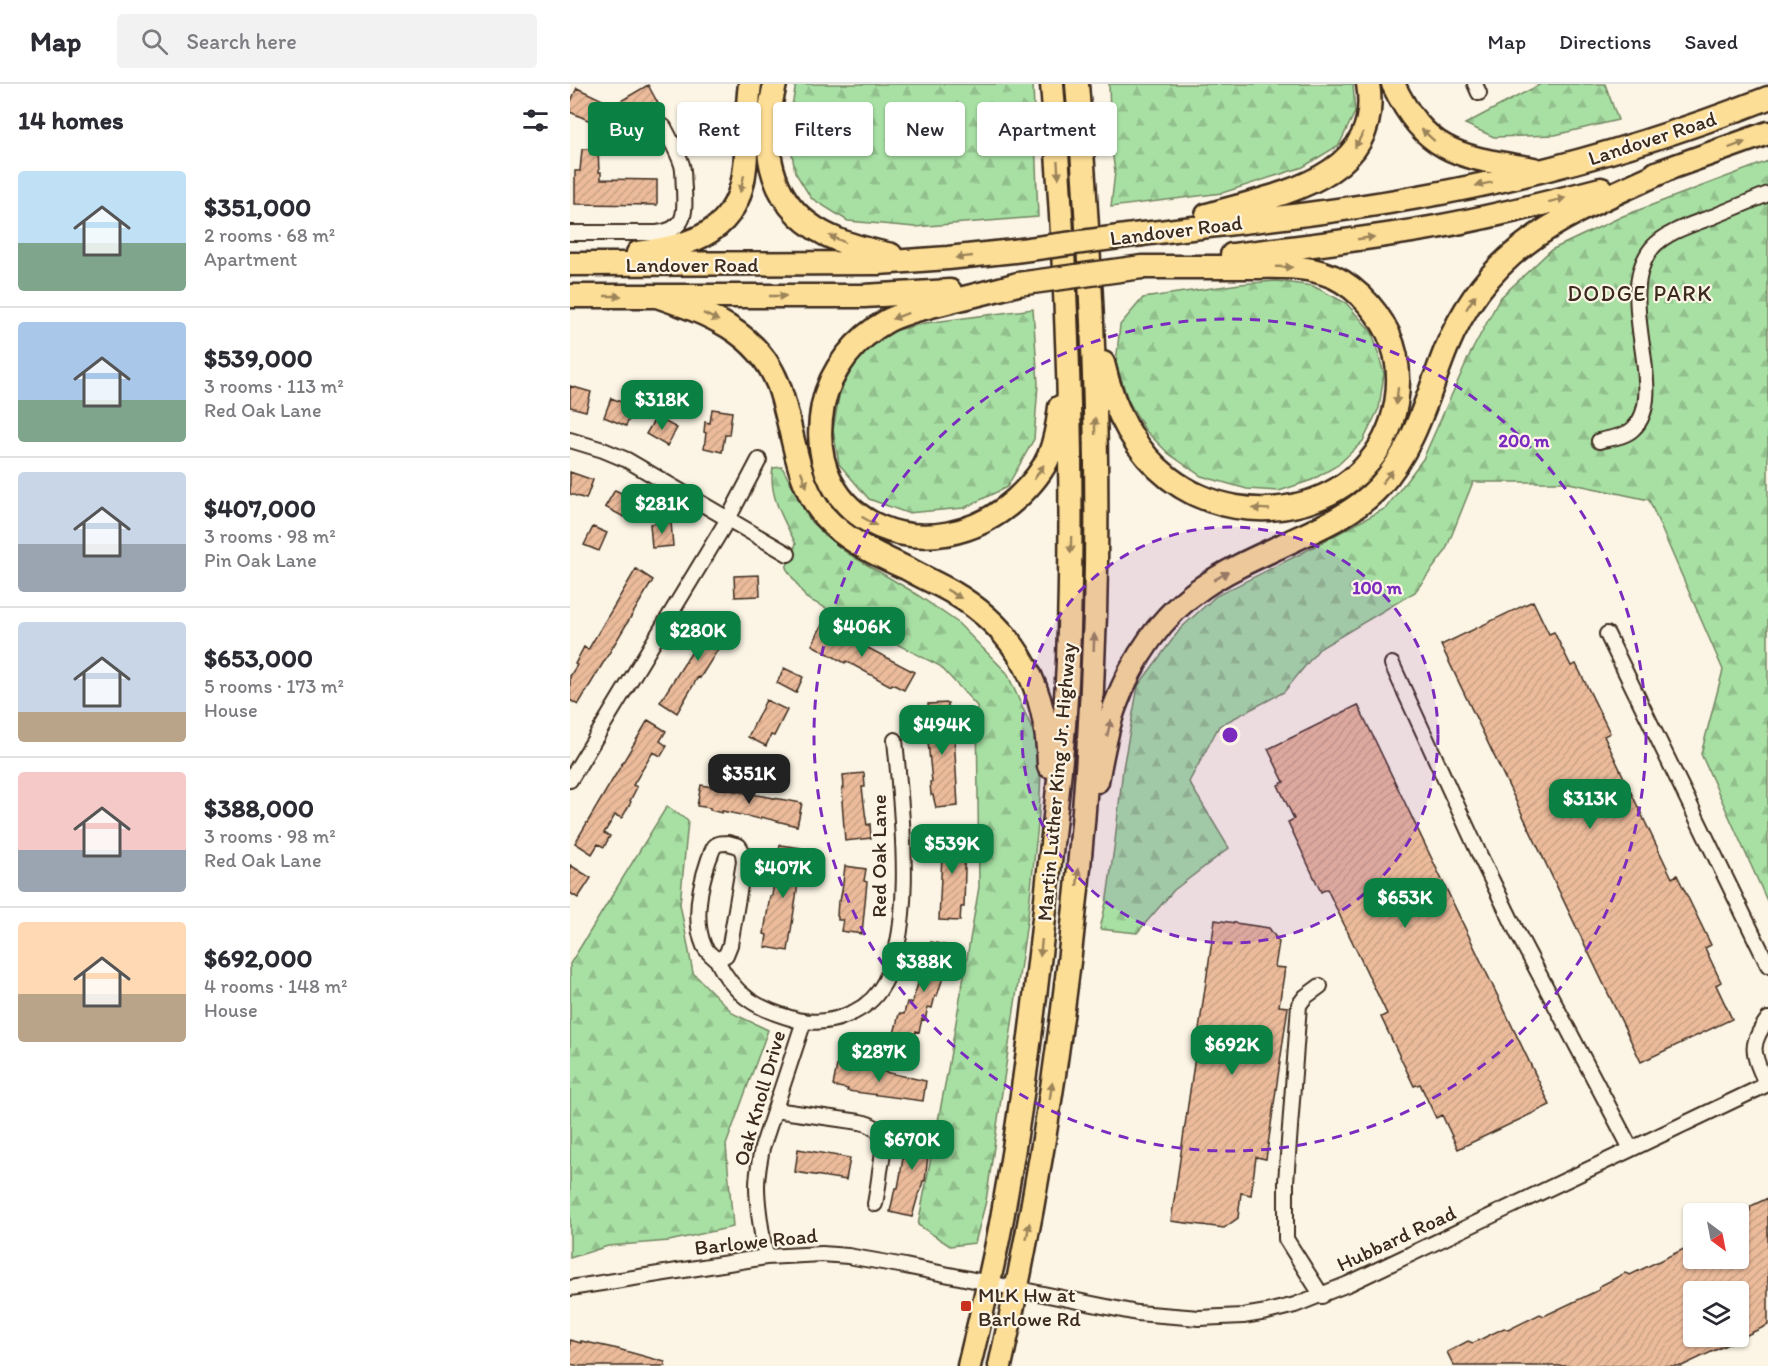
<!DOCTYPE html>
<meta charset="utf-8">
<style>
:root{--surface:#fff;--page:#f2f2f3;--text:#2b2b33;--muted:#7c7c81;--line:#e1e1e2;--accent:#0b8043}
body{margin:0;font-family:Itim,sans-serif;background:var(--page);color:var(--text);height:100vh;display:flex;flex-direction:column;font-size:22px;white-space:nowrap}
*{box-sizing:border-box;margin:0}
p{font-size:20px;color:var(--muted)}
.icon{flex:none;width:33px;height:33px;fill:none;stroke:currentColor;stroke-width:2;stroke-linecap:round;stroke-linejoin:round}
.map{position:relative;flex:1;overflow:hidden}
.panel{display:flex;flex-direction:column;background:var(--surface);width:570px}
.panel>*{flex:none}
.guide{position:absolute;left:18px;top:18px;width:570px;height:54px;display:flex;gap:12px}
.needle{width:39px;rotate:148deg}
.buttons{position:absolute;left:1113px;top:1119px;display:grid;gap:12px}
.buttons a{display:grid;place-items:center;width:66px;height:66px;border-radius:6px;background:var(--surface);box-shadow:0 2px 4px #0004;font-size:30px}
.price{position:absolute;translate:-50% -51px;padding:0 14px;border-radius:12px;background:var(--accent);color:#fff;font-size:20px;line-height:39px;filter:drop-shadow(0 2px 3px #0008)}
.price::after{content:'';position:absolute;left:50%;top:36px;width:18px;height:14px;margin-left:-9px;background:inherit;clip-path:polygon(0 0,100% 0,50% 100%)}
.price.on{background:#222;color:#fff}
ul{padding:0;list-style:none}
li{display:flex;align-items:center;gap:18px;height:150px;padding:0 18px}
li+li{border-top:2px solid var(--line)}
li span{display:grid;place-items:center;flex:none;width:168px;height:120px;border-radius:6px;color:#555}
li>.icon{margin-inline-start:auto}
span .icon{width:72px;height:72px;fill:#fffc;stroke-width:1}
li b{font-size:26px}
h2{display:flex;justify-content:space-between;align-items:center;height:72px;padding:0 18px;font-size:26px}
.tag{padding:0 21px;border-radius:6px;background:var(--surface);box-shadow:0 2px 4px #0004;font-size:21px;line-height:54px}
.tag.on{background:var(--accent);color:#fff}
header{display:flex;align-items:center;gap:36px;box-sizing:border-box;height:84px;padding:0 30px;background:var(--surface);border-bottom:2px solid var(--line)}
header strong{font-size:28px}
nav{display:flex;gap:33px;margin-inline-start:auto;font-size:21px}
.search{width:420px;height:54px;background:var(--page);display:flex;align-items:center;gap:15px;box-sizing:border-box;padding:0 21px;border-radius:6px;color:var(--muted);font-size:22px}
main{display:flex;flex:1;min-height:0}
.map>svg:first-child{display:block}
.forest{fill:url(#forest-firs);stroke:#728561;stroke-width:1.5}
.building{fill:url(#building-hatch);stroke:#3b2a1e;stroke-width:1.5;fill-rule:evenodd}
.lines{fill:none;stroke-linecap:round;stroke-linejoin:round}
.street-casing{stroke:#3b2a1e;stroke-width:18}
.primary-casing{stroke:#3b2a1e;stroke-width:27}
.street{stroke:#fcf5e5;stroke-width:14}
.primary{stroke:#fdde96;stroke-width:22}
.primary-bridge-casing{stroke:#3b2a1e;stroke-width:27;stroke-linecap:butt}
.primary-bridge{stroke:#fdde96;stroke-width:22}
.oneway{fill:#9c845a}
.ring{fill:none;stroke:#7b2cbf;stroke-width:3;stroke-dasharray:10 8}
.poi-dot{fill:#c8321e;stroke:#fcf5e5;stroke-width:2}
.labels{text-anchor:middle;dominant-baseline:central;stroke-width:4.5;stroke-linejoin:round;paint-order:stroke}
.street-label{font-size:21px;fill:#3b2a1e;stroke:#fcf5e5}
.poi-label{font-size:21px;fill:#3b2a1e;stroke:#fcf5e5;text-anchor:start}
.neighbourhood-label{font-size:22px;letter-spacing:1.5px;fill:#3b2a1e;stroke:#fcf5e5}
.centre{fill:#7b2cbf;stroke:#fcf5e5;stroke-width:3}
.ring-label{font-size:18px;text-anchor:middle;font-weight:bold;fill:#7b2cbf;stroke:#fcf5e5;stroke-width:4.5;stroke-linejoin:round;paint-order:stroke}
</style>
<header>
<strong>Map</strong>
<div class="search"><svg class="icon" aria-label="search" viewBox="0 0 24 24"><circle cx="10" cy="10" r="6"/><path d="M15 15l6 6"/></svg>Search here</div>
<nav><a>Map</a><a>Directions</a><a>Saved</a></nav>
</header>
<main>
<section class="panel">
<h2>14 homes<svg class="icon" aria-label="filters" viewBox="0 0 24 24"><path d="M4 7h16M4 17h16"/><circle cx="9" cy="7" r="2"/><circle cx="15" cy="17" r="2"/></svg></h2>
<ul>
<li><span style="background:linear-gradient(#bfe0f5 60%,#7fa58c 0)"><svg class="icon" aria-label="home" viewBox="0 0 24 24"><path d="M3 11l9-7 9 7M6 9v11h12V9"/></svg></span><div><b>$351,000</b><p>2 rooms · 68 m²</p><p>Apartment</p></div></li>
<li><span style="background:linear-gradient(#a9c7e8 65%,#7fa58c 0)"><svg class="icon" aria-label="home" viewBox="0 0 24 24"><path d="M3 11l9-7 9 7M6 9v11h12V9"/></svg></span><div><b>$539,000</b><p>3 rooms · 113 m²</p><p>Red Oak Lane</p></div></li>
<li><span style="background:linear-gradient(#c9d6e8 60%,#9aa5b1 0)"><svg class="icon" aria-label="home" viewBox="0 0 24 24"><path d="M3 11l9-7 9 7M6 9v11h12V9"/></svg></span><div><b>$407,000</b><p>3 rooms · 98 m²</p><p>Pin Oak Lane</p></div></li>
<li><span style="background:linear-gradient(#c9d6e8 75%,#b9a48a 0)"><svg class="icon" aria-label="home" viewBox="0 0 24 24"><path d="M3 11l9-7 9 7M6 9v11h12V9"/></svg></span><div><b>$653,000</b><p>5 rooms · 173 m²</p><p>House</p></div></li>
<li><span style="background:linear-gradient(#f6c9c9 65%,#9aa5b1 0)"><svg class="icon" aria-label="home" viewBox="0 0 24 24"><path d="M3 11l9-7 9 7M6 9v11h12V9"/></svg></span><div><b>$388,000</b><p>3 rooms · 98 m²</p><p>Red Oak Lane</p></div></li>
<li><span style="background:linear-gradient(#ffd9b3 60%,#b9a48a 0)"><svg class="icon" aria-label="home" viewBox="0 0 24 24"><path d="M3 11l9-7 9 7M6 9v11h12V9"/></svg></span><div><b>$692,000</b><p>4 rooms · 148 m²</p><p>House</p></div></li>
</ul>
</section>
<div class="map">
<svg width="1198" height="1282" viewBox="0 0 1198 1282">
<defs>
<pattern id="forest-firs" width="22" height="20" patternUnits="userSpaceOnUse" patternTransform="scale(1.5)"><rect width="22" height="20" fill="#a8e0a4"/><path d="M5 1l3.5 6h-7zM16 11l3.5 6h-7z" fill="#92c08d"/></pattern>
<pattern id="building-hatch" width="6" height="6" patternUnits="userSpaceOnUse" patternTransform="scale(1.5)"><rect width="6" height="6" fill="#ebbb9b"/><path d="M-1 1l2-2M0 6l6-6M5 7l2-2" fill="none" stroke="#caa185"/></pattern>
</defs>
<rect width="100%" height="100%" fill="#fcf5e5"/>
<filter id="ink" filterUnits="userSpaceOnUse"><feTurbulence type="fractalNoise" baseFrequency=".0167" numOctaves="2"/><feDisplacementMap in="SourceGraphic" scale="12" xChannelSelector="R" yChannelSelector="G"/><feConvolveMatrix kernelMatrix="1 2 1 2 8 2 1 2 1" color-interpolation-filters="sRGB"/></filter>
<g filter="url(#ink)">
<path class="forest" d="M226 0H463L468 133 345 143 278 137 241 114 225 88 218 44Z
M539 0H783L785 28 769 61 733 83 652 109 541 123 545 88 541 58Z
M971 0H1035L1048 36 985 51 924 53 895 40Z
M1198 77V819L1131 670 1153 586 1079 416 994 398H903L875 468 845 508 749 565 714 608 649 642 619 698 659 764 604 806 567 849 530 845 537 814 545 757 553 684 568 602 611 544 646 512 730 470 816 424 853 375 899 272 930 214 981 166 1053 132Z
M706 197 743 202 776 219 802 248 814 290 809 324 793 357 768 381 742 396 709 407 677 405 631 392 599 370 575 346 558 316 546 279 550 241 573 214 670 200Z
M463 225 468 300 464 355 437 403 394 424 337 429 299 415 269 380 263 346 270 307 290 271 319 248 356 239Z
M212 383 241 438 277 469 340 506 387 538 437 589 472 667 469 731 458 831 416 1117 405 1159 380 1162 348 1141 378 985 409 803 407 622 370 582 236 514 216 484 226 460C214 436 198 411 203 384Z
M97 722 118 737 110 820 123 889 164 930 198 946 156 1061 163 1143 99 1157 38 1162 0 1174V880Z"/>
<path class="building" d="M78 1 90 23 62 39 49 18Z
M7 4 37 18 27 40 0 28V19Z
M12 65H28L29 88H31V95L87 96V121L5 120V87H10Z
M0 302 21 308 16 327 0 323Z
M41 314 64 323 56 342 34 333Z
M142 325 162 328 159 351H155L152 368 134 364 136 349 134 348 135 338 140 339Z
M86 333 107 344 97 362 76 350Z
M0 388 23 396 16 415 0 410Z
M45 406 64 415 54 433 35 423Z
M101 438 103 462 82 464 80 440Z
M23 443 37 449 29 467 14 461Z
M66 485 83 496 8 621 0 616V592L7 581 5 580 14 563 18 566Z
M189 491 190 512 165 513 164 492Z
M963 517 979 550 984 548 1001 582 1006 580 1040 649 1034 652 1102 794 1107 791 1141 861 1135 864 1151 898 1146 901 1162 935 1071 978 871 561Z
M147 528 165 538 130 594 128 593 107 629 90 618Z
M252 541 264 548V546L344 588 334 606 322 600 321 602 276 577 275 579 242 561Z
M214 584 233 593 226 609 207 599Z
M196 616 217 626 204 652 201 651 196 662 178 653Z
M378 619 379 633H383L388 722 366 724 363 711H361L360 698H362L357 648 360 647 358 620Z
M788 621 980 1021 888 1065 872 1031 866 1034 850 1000 844 1002 811 933 817 930 757 805 751 808 718 738 724 735 708 701 714 698 698 665Z
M78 636 96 647 90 657 97 662 91 672 83 668 63 701 67 703 60 717 61 718 52 734 45 731 34 749 40 752 34 763 28 760 22 770 5 759Z
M294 689 295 703H292L295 728 297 741 300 740 301 754 275 757 272 717H273L272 704H274L273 691Z
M131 701 232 719 227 742 191 733 190 735 152 727V729L140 726V724L127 722Z
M369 746 392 747V759H395L394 785H395L394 823H391L390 837 369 836 372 771 371 763H369Z
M210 761 231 764 228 779H231L218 867 195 863 197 851 194 850 195 842 200 812H202Z
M0 781 21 794 8 814 0 809Z
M275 782 296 785 294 797 297 798 292 850 271 847 273 836H268V833L267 832 268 817H270L272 807Z
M645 836 699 844 709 858 705 883 715 884 709 922 718 923 696 1075 686 1073 681 1111 671 1109 668 1134 654 1144 601 1137Z
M361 858 383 863 367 912H365L362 924 358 923 355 936 352 935 349 948 346 947 343 959 323 954 329 930H334L337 918 342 919Z
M267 981 306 986 356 997 353 1017 277 1007 278 1005 263 1002Z
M338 1041 361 1046 355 1097H353L350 1108H349L342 1133 320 1128 325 1104H328L330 1093Z
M228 1065 280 1074 276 1096 225 1088Z
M1198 1114V1241L1112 1282H884L877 1268 898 1257 903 1259 934 1244 938 1246 970 1230 974 1232 1029 1206 1030 1202 1055 1189 1060 1191 1114 1165 1123 1142 1124 1174H1168V1132L1180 1127 1181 1122ZM1124 1208H1168V1252H1124Z
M0 1256 11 1259V1257L48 1265 95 1278V1282H9L0 1280Z"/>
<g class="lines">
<defs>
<path id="street" d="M905 0 909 9
M0 149H87C117 145 115 129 114 105 113 97 114 88 112 81 108 68 100 55 94 43
M0 356 33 366 57 376 218 470
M1029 357C1040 354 1055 353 1063 345 1101 310 1042 213 1082 164 1096 147 1127 139 1147 131 1164 124 1181 117 1198 110
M1037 550 1198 881
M822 580 911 774 949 852 1061 1065
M0 696 158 435 189 376
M158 759 169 762 173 769 174 778 160 861 156 871 147 876C142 872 137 868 134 862 123 836 130 801 139 775 141 771 142 765 145 762 149 758 153 760 158 759Z
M147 876C164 912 189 926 227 936 241 939 259 938 272 933 287 928 300 920 309 907 348 853 331 721 325 656
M750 902 735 913 729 921 716 1098V1155L752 1212
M1196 1000C1184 971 1177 963 1198 935
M205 1026 290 1038C319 1043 314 1065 310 1087 309 1098 307 1109 305 1120
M196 1173C192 1150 187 1125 187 1102 187 1089 190 1076 192 1064L234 937
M0 1204 196 1173 252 1170 278 1172 335 1182 567 1229 629 1234 673 1232 697 1228 725 1221 778 1200 1198 1000"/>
<path id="primary" d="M205 0C189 66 198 128 268 156 285 163 304 167 321 171
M823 0C857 72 893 73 964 85
M1086 89 1198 49
M637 131C704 111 814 96 798 0
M572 150C662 139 753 130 843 114 964 93 1083 59 1198 14
M68 169C124 161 169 148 175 83 178 55 176 28 180 0
M662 171C730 163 799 155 866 143 922 133 977 119 1031 105
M0 180 308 179 378 174 444 167
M448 200C423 207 398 213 373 219 354 224 334 228 317 237 286 254 260 286 253 321 229 444 363 491 446 415 459 403 472 389 479 372 485 357 488 340 490 323
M0 212H294L380 207
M87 212C136 229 187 247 208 300 215 319 219 341 224 361 230 387 237 411 254 432 276 457 308 471 338 485 352 493 368 500 382 508 450 548 477 606 479 682
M533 279C543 323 562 365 599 394 678 455 807 424 826 320 830 296 828 270 818 249 805 223 781 197 753 189 728 181 702 183 676 183 641 183 607 183 572 183
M527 697C532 672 536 646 545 622 562 576 591 531 633 503 656 487 683 475 709 463 744 446 782 432 809 403 845 364 857 312 876 265 921 156 1000 131 1098 85
M399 1282C412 1227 426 1173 435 1117 454 1011 467 904 478 796 486 723 495 650 498 577 505 384 497 192 482 0
M430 1282C485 1036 517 783 525 531 530 353 521 177 507 0"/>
</defs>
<use href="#street" class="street-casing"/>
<use href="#primary" class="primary-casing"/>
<use href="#street" class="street"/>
<use href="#primary" class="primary"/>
<defs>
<path id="primary-bridge" d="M444 167 572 150
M448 200 572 183"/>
</defs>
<use href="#primary-bridge" class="primary-bridge-casing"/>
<use href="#primary-bridge" class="primary-bridge"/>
</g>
<defs><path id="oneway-solid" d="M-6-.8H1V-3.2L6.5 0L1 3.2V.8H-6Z" transform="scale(1.5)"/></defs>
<g class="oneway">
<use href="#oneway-solid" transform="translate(858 51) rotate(-138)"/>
<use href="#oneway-solid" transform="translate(789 56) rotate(118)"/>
<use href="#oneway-solid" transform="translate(1167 61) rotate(-20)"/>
<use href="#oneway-solid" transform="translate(488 86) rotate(86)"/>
<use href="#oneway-solid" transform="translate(172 100) rotate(103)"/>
<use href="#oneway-solid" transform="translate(914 100) rotate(168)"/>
<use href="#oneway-solid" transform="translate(987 116) rotate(-14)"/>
<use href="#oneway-solid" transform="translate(796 154) rotate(-8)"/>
<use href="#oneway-solid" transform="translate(267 155) rotate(-157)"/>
<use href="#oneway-solid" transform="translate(394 173) rotate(174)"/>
<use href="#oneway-solid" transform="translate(714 183) rotate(2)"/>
<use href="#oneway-solid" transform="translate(43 212)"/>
<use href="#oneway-solid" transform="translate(208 212)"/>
<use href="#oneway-solid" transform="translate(901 218) rotate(-57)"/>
<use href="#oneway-solid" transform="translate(330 232) rotate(159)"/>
<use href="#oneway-solid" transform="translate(141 233) rotate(26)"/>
<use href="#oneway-solid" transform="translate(827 312) rotate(97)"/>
<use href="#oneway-solid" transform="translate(525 342) rotate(-91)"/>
<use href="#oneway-solid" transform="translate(469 388) rotate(-56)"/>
<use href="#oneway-solid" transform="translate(817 393) rotate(-50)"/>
<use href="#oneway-solid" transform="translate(234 395) rotate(70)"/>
<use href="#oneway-solid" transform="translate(691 425) rotate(-177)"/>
<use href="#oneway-solid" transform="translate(299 437) rotate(30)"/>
<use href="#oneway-solid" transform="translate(501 461) rotate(91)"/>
<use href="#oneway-solid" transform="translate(651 492) rotate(-31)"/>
<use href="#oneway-solid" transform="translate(384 510) rotate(31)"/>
<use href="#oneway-solid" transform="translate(524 558) rotate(-88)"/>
<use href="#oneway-solid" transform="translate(539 644) rotate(-77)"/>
<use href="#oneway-solid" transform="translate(508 793) rotate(-84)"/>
<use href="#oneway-solid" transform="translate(471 864) rotate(96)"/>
<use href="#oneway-solid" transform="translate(481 1007) rotate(-81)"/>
<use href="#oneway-solid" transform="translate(458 1147) rotate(-80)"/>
</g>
</g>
<circle cx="660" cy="651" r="208" fill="#7b2cbf" fill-opacity=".12"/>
<g class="ring">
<circle cx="660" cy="651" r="208"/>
<circle cx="660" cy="651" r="416"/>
</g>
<rect class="poi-dot" x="390" y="1216" width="12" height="12" rx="3"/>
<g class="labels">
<g class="street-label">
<text transform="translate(1082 54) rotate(-18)">Landover Road</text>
<text transform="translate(606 146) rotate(-7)">Landover Road</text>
<text x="122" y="180">Landover Road</text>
<text transform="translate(486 698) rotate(-85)">Martin Luther King Jr. Highway</text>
<text transform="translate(308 772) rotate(-90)">Red Oak Lane</text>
<text transform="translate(189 1014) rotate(-74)">Oak Knoll Drive</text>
<text transform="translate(826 1154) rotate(-25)">Hubbard Road</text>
<text transform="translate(186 1157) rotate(-6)">Barlowe Road</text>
</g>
<g class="poi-label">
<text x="408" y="1210">MLK Hw at<tspan x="408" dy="24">Barlowe Rd</tspan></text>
</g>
<g class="neighbourhood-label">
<text x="1070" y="209">DODGE PARK</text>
</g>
</g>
<circle cx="660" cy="651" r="9" class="centre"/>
<g class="ring-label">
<text x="954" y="363">200 m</text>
<text x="807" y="510">100 m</text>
</g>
</svg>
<div class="buttons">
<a><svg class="needle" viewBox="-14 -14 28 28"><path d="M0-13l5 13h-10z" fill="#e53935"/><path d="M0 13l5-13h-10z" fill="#7c7c81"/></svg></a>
<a><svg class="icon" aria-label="layers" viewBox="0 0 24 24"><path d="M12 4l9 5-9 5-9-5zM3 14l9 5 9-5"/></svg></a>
</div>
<b class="price" style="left:92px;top:347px">$318K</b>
<b class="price" style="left:92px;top:451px">$281K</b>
<b class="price" style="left:292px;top:574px">$406K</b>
<b class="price" style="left:128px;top:578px">$280K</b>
<b class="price" style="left:372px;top:672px">$494K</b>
<b class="price on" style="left:179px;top:721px">$351K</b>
<b class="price" style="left:1020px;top:746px">$313K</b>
<b class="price" style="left:382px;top:791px">$539K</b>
<b class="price" style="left:213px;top:815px">$407K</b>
<b class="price" style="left:835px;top:845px">$653K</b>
<b class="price" style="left:354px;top:909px">$388K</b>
<b class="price" style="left:662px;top:992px">$692K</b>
<b class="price" style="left:309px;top:999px">$287K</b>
<b class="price" style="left:342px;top:1087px">$670K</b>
<div class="guide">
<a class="tag on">Buy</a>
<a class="tag">Rent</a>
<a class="tag">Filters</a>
<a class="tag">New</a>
<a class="tag">Apartment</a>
</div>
</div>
</main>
